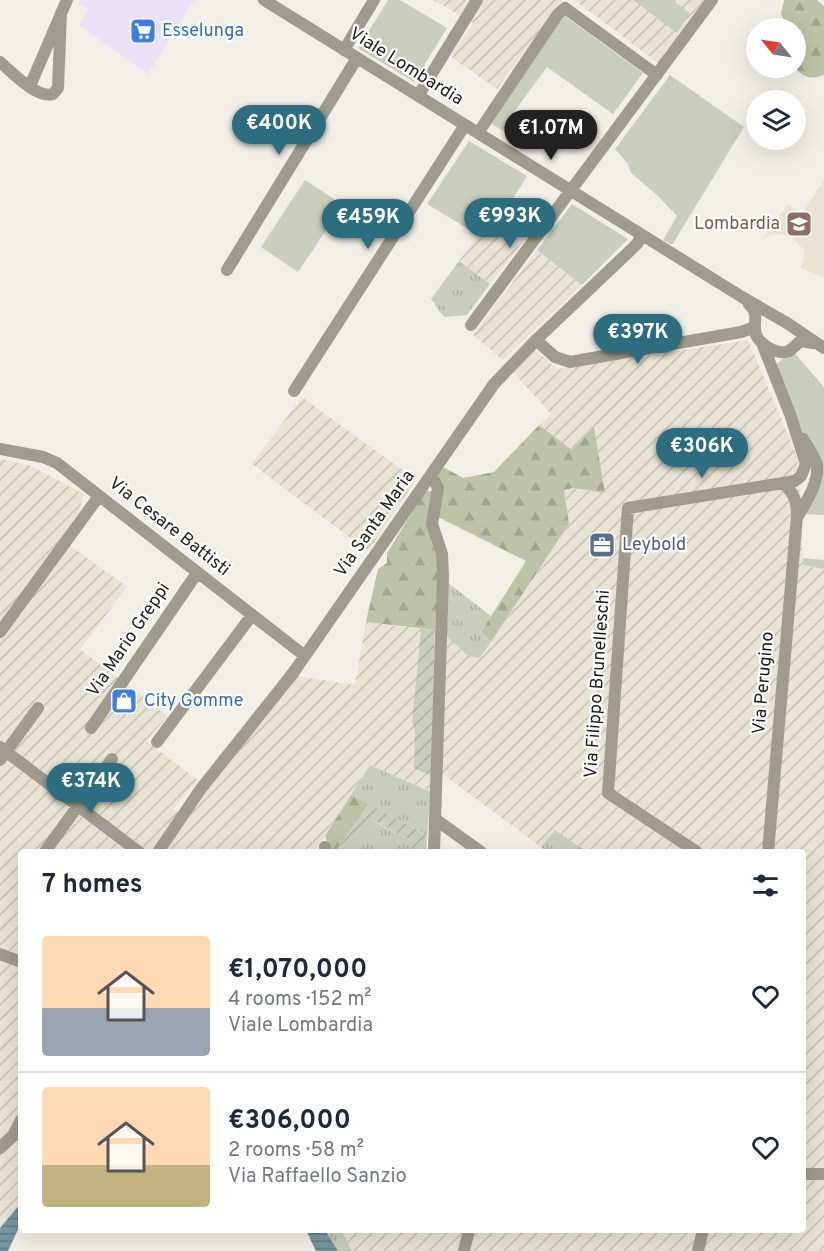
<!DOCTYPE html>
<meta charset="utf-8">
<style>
:root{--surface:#fff;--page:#f6f6f7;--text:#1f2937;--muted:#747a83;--line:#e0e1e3;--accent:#2c6d80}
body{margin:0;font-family:Overpass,sans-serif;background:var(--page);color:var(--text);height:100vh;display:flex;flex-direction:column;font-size:22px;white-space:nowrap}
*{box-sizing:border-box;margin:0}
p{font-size:20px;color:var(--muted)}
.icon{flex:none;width:33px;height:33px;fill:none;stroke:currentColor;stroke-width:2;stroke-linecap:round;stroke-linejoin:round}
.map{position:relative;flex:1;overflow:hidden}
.panel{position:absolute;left:18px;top:849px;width:788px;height:384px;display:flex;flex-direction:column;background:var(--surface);border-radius:6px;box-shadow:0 6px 24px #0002}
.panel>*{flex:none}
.needle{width:39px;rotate:300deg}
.buttons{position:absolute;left:746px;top:18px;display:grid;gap:12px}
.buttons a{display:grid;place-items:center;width:60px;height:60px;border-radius:50%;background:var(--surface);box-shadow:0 6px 24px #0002;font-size:30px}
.price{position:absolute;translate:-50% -51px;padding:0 14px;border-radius:21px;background:var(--accent);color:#fff;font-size:20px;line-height:39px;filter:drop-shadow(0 2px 3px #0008)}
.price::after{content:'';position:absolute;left:50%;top:36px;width:18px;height:14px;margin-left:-9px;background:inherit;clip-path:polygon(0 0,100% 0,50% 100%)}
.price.selected{background:#222;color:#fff}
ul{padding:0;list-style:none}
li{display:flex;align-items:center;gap:18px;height:150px;padding:0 24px}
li+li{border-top:2px solid var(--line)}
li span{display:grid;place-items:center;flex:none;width:168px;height:120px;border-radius:6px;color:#555}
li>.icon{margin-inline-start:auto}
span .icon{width:72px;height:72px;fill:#fffc;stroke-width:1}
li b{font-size:26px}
h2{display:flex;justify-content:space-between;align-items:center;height:72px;padding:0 24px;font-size:26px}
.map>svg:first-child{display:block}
.commercial{fill:#e8e1f7}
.industrial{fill:url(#industrial-furrows)}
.built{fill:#e8e3d3}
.grass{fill:url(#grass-tufts)}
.forest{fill:url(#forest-firs)}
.park{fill:#c9cebc}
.garden{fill:url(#garden-furrows)}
.water{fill:url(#water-rules)}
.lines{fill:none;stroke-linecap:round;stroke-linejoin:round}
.minor{stroke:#9f9b8f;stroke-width:12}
.labels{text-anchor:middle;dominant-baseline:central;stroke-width:4.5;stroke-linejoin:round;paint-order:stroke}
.shop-label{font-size:18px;fill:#366cbe;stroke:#fff;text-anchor:start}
.street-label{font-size:18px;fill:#1f1f1b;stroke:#fff}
.education-label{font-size:18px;fill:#785e54;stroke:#fff;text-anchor:end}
.service-label{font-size:18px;fill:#4e5e75;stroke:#fff;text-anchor:start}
</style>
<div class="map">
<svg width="824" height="1251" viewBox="0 0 824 1251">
<defs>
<pattern id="industrial-furrows" width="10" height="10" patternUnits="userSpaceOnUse" patternTransform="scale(1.5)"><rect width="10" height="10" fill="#e8e3d3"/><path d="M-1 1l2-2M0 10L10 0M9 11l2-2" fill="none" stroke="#c7c2b5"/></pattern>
<pattern id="grass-tufts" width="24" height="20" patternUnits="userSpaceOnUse" patternTransform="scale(1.5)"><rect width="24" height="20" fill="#c9cebc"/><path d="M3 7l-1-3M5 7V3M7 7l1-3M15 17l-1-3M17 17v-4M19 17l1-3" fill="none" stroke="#acb0a1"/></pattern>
<pattern id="forest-firs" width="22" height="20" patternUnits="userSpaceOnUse" patternTransform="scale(1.5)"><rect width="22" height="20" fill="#bcc3a6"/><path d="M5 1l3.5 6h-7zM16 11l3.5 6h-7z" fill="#a1a78e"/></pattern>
<pattern id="garden-furrows" width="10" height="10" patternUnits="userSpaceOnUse" patternTransform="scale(1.5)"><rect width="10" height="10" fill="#c9cebc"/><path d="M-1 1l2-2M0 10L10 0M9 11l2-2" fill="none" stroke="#acb0a1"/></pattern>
<pattern id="water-rules" width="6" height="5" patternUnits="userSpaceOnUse" patternTransform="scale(1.5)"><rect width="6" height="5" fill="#7698a2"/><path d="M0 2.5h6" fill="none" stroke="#607b83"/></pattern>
</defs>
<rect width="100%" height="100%" fill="#f2efe6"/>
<path class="commercial" d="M80 0H194L148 74 79 25 89 10 78 3Z"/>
<path class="industrial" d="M433 0H563L497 89 451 57 473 23Z
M574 0H709L661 65Z
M507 197 541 219 490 284 459 261Z
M537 250 582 285 503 360 473 335Z
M748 340 798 459 803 565 824 569V1251H352L341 1230H802V852H587L555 830 541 847 445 776 440 774 439 795 370 765 315 852H21V1203L0 1228V459L29 465 84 494 79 512 61 539 127 587 80 649 168 716 146 741 198 780 173 809 184 817 295 676 355 685 366 622 421 629 412 722 415 730 414 768 443 633 481 658 569 524 564 490 573 488 605 493 594 428 572 451 539 425 551 414 511 370 534 350 558 369Z
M302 397 416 480 368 551 252 464Z"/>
<path class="built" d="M824 180V277L800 268 804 260V250L792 237 780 234H771L761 241 788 205 802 214Z"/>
<path class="grass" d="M459 261 490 284 467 315 445 317C438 312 437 306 431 299Z
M447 582 491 616 481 632 491 642 480 658 468 656 443 633Z
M370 765 431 792 427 835 351 795Z
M369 819 412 841 411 852H345Z
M555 830 587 852H548L541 847Z
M325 1230H341L352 1251H338Z"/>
<path class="forest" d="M784 0H817L824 6V75C812 79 806 79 797 70 796 63 799 56 799 49 799 42 795 36 795 28H789L781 14Z
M539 425 572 450 594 427 605 493 573 488 564 490 569 524 491 642 481 632 526 561 438 517 443 489 437 475 443 467 463 478 494 472Z
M426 490 434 492 429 526 432 544 439 561 435 630 366 622 378 569 387 563V553Z
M351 795 369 804 335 852H331L325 836Z"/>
<path class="park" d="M388 0H400L447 28 414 82 358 48Z
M633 0H672L690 13 677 33Z
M565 16 643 73 613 114 547 67 514 112 503 131 490 123 556 20Z
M670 75 744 127 672 245 663 240 677 216 658 196 631 173 628 164 615 149Z
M469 141 527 176 512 200 507 197 478 235 427 204Z
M305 180 343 205 298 272 261 247Z
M572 204 628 239 582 285 537 250Z
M793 351 824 387V515L801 514 816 472 773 367Z
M803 558 824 560V569L803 565Z"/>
<path class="garden" d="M421 629 435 630 431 776 414 768 415 730 412 722Z
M369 804 427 835 426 852H411L412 841 370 819 345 852H335Z"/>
<path class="water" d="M21 1203V1223L8 1251H0V1228Z
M306 1230H325L338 1251H316Z"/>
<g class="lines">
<path class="minor" d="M264 0 742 297 787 323 824 348
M344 50 374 0
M0 62C13 73 37 99 53 94L58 88 61 13
M30 86 67 0
M418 96 477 0
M478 133 558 14 565 8 657 75
M227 270 357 58
M748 303C759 314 754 317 755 330 756 343 777 356 789 351 794 348 796 344 801 341L813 343
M471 325 712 0
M536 340 555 357 570 362 741 332 755 327
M294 391 465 125
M0 449 43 457 57 463 305 656
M430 477 435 482 438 488 432 524 442 554 443 576 434 852
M798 516C806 502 819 483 817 465 815 457 807 446 803 439
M0 632 99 496
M91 728 197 573
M157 742 252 615
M0 747 139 852
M0 760 38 708
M435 819 481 852
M325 847 326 852
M46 850 112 759
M158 852 200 790 293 673 494 384 536 340 637 244 642 235
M697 852 608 793 628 508 795 481 801 476 806 464 790 414 762 343
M768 852 797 516C797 501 794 492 782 483
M0 954 21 962
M0 1148 13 1136 21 1120
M802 1174H824
M464 1251 469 1230
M698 1251 703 1230"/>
</g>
<defs>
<symbol id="supermarket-square" viewBox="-11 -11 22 22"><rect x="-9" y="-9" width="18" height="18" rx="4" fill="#3f7fe0" stroke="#fff"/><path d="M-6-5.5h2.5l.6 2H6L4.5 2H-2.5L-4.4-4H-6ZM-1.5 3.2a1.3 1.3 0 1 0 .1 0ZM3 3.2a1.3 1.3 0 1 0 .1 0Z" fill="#fff"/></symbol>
<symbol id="school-square" viewBox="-11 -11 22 22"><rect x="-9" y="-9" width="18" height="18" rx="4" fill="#8d6e63" stroke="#fff"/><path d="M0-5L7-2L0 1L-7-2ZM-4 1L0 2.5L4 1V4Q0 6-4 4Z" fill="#fff"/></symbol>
<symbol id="office-square" viewBox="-11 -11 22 22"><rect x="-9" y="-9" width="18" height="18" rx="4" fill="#5c6f8a" stroke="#fff"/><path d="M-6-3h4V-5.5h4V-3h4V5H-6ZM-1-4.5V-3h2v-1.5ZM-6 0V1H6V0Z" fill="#fff"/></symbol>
<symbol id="shop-square" viewBox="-11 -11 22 22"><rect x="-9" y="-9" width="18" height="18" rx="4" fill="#3f7fe0" stroke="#fff"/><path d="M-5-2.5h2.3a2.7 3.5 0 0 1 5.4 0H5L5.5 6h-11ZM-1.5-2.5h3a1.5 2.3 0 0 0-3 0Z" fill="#fff"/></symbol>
</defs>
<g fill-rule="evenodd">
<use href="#supermarket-square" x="128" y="16" width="30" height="30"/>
<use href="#school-square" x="784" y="209" width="30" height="30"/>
<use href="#office-square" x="587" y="530" width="30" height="30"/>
<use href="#shop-square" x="109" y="686" width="30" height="30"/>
</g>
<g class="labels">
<g class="shop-label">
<text x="162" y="31">Esselunga</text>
<text x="144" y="701">City Gomme</text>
</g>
<g class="street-label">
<text transform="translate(406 67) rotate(32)">Viale Lombardia</text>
<text transform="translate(375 524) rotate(-55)">Via Santa Maria</text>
<text transform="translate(169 527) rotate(38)">Via Cesare Battisti</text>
<text transform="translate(129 640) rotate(-56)">Via Mario Greppi</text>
<text transform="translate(764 683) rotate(-85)">Via Perugino</text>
<text transform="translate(598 684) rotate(-86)">Via Filippo Brunelleschi</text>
</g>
<g class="education-label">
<text x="780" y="224">Lombardia</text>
</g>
<g class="service-label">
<text x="622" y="545">Leybold</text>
</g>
</g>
</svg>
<div class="buttons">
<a><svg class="needle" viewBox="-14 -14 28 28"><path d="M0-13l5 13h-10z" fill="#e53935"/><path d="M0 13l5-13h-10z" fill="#747a83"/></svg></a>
<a><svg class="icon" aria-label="layers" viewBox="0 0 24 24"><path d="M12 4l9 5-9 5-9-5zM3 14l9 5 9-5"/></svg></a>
</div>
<b class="price" style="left:279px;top:156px">€400K</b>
<b class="price selected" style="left:551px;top:161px">€1.07M</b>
<b class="price" style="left:510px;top:249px">€993K</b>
<b class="price" style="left:368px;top:250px">€459K</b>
<b class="price" style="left:638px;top:365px">€397K</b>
<b class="price" style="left:702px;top:479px">€306K</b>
<b class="price" style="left:91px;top:814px">€374K</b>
<section class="panel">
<h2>7 homes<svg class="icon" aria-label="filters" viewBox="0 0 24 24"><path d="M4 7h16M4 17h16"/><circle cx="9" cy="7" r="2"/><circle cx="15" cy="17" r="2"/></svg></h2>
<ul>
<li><span style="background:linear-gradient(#ffd9b3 60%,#9aa5b1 0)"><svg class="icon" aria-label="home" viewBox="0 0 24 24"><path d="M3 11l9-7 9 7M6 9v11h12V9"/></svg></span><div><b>€1,070,000</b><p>4 rooms · 152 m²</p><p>Viale Lombardia</p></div><svg class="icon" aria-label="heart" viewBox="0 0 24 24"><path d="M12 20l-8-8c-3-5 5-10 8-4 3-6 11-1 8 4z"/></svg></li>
<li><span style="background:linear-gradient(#ffd9b3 65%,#c2b280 0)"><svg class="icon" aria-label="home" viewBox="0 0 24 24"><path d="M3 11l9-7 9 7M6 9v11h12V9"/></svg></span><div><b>€306,000</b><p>2 rooms · 58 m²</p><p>Via Raffaello Sanzio</p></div><svg class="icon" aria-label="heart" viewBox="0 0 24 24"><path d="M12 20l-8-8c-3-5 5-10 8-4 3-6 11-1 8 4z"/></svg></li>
</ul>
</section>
</div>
